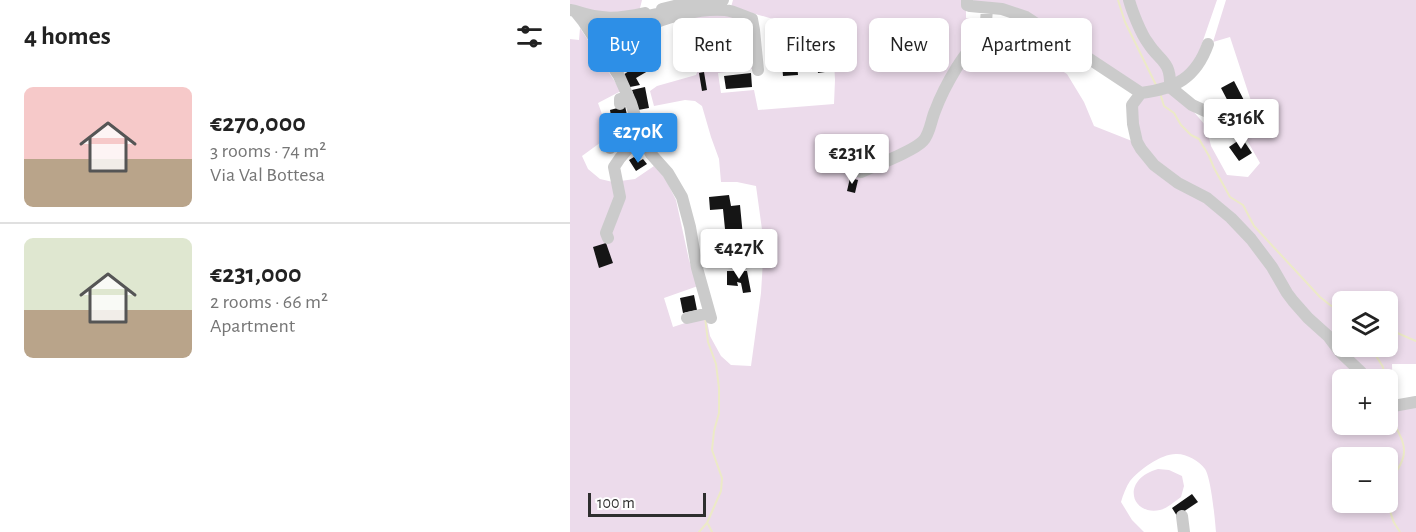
<!DOCTYPE html>
<meta charset="utf-8">
<style>
:root{--surface:#fff;--page:#f6f6f6;--text:#222;--muted:#767676;--line:#e0e0e0;--accent:#2d8fe7}
body{margin:0;font-family:"Alegreya Sans",sans-serif;background:var(--page);color:var(--text);height:100vh;display:flex;flex-direction:column;font-size:22px;white-space:nowrap}
*{box-sizing:border-box;margin:0}
p{font-size:20px;color:var(--muted)}
.icon{flex:none;width:33px;height:33px;fill:none;stroke:currentColor;stroke-width:2;stroke-linecap:round;stroke-linejoin:round}
.map{position:relative;flex:1;overflow:hidden}
.details{display:flex;flex-direction:column;background:var(--surface);width:570px}
.details>*{flex:none}
.guide{position:absolute;left:18px;top:18px;width:570px;height:54px;display:flex;gap:12px}
.controls{position:absolute;left:762px;top:291px;display:grid;gap:12px}
.controls a{display:grid;place-items:center;width:66px;height:66px;border-radius:9px;background:var(--surface);box-shadow:0 3px 9px #0003;font-size:30px}
.scale{position:absolute;left:18px;bottom:15px;width:118px;box-sizing:border-box;padding-left:6px;border:3px solid #2e2e2e;border-top:0;font-size:16px;line-height:21px;white-space:nowrap;color:#2e2e2e;-webkit-text-stroke:4px #fff;paint-order:stroke}
.price{position:absolute;translate:-50% -51px;padding:0 14px;border-radius:6px;background:#fff;color:#222;font-size:20px;line-height:39px;filter:drop-shadow(0 2px 3px #0008)}
.price::after{content:'';position:absolute;left:50%;top:36px;width:18px;height:14px;margin-left:-9px;background:inherit;clip-path:polygon(0 0,100% 0,50% 100%)}
.price.selected{background:var(--accent);color:#fff}
ul{padding:0;list-style:none}
li{display:flex;align-items:center;gap:18px;height:150px;padding:0 24px}
li+li{border-top:2px solid var(--line)}
li span{display:grid;place-items:center;flex:none;width:168px;height:120px;border-radius:9px;color:#555}
li>.icon{margin-inline-start:auto}
span .icon{width:72px;height:72px;fill:#fffc;stroke-width:1}
li b{font-size:26px}
h2{display:flex;justify-content:space-between;align-items:center;height:72px;padding:0 24px;font-size:26px}
.pill{padding:0 21px;border-radius:9px;background:var(--surface);box-shadow:0 3px 9px #0003;font-size:21px;line-height:54px}
.pill.selected{background:var(--accent);color:#fff}
main{display:flex;flex:1;min-height:0}
.map>svg:first-child{display:block}
.green{fill:#ecdbeb;fill-rule:evenodd}
.lines{fill:none;stroke-linecap:round;stroke-linejoin:round}
.stream{stroke:#eceac7;stroke-width:2}
.building{fill:#151515}
.minor{stroke:#cbcbcb;stroke-width:12}
</style>
<main>
<section class="details">
<h2>4 homes<svg class="icon" aria-label="filters" viewBox="0 0 24 24"><path d="M4 7h16M4 17h16"/><circle cx="9" cy="7" r="2"/><circle cx="15" cy="17" r="2"/></svg></h2>
<ul>
<li><span style="background:linear-gradient(#f6c9c9 60%,#b9a48a 0)"><svg class="icon" aria-label="home" viewBox="0 0 24 24"><path d="M3 11l9-7 9 7M6 9v11h12V9"/></svg></span><div><b>€270,000</b><p>3 rooms · 74 m²</p><p>Via Val Bottesa</p></div></li>
<li><span style="background:linear-gradient(#dfe7d0 60%,#b9a48a 0)"><svg class="icon" aria-label="home" viewBox="0 0 24 24"><path d="M3 11l9-7 9 7M6 9v11h12V9"/></svg></span><div><b>€231,000</b><p>2 rooms · 66 m²</p><p>Apartment</p></div></li>
</ul>
</section>
<div class="map">
<svg width="846" height="532" viewBox="0 0 846 532">
<rect width="100%" height="100%" fill="#fff"/>
<path class="green" d="M0 0H72L69 12 48 16 0 6Z
M163 0H392L396 8V18L410 20 416 31C398 34 397 40 391 55L400 70 413 72 423 66 430 55 447 45 448 39 458 40 467 55 497 74 514 102 524 126 562 141 566 104 574 96 598 92 623 111 636 126 641 146 657 175 678 177 690 163 674 135 681 124 683 107 660 37 643 42 656 0H846V364H822L823 403 846 404V532H646C645 519 641 478 635 469 629 461 617 454 607 454 592 453 569 470 560 481 556 487 553 495 551 502L562 520 574 532H0V39L9 40 10 28 51 91 28 103 38 131 33 134 34 140 12 156 18 169 30 179 43 182 65 179 84 166 95 178 106 200 119 260 128 286 94 298 103 327 136 316 140 336 151 356 161 365 181 366 191 293 194 244 186 186 167 182H151L149 159 141 137 132 106 125 101 115 100 84 106 80 91 87 86 126 75 132 60 123 16C140 14 166 10 177 24L182 69 148 73 151 93 184 90 188 110 264 104 265 80 263 40 208 46 202 24 203 19 161 7ZM772 302H818V346H772ZM772 380H818V424H772ZM772 458H818V502H772Z
M400 0H555L593 65 598 84 571 88 461 14Z
M561 0H647L628 55 619 71 602 84 579 41Z
M588 469 599 470 612 476 614 486 611 497C605 501 598 508 590 510 560 516 551 479 588 469Z"/>
<g class="lines">
<path class="stream" d="M548 0 555 22 586 85
M590 93 594 106 604 113 611 125 621 135 629 139 639 156 644 168 660 197 673 205 684 226 750 297 760 305 772 312
M818 329 846 341
M800 346 813 367 815 380
M818 396 819 403
M820 412C822 425 835 438 834 452 834 462 827 469 823 478 817 490 818 508 823 520 824 524 828 528 830 532
M138 524 142 532
M129 532 137 523 151 491 152 478 142 450 144 431 149 413V388L146 364 138 342 135 317"/>
</g>
<path class="building" d="M259 46 262 71 248 73 246 60 227 62 228 75 213 76 211 53 236 51V49Z
M72 58 74 62 78 60 83 68 66 78 70 85 60 87 53 75 59 71 56 67Z
M134 72 137 90 132 91 129 73Z
M181 73 182 87 156 89 154 76Z
M664 81 678 108 667 114 671 121 658 128 652 116 663 111 651 88Z
M75 87 79 108 68 110 62 90Z
M55 106 60 128 53 130 54 133 46 135 44 128 40 129 37 117 41 116 40 110Z
M672 138 682 153 669 161 659 147Z
M64 157 68 162 73 159 77 164 66 171 59 160Z
M280 178 288 180 285 193 277 191Z
M159 195 161 206 170 205 174 247 157 249 153 209 140 210 139 197Z
M36 243 43 263 29 268 23 247Z
M157 271H177L181 292 173 293 171 283 167 282 168 286 157 285Z
M124 295 127 310 113 313 110 298Z
M622 494 628 502 607 516 602 508Z"/>
<g class="lines">
<path class="minor" d="M397 0V5L400 6 432 9 456 17 571 93C605 89 626 78 638 44
M559 0C562 11 571 34 578 43 590 62 601 60 600 87L622 105 644 115
M132 5 153 0
M417 8 416 22 417 36 437 31 442 32
M92 9 130 0
M0 10 5 11 13 21 49 76 61 103 71 135 81 154 98 173 112 197 120 227 127 268 141 318
M5 11C32 20 48 19 75 13
M30 47 72 19 82 15 100 11
M34 54C47 46 60 35 73 28 95 17 130 8 155 10 164 11 173 16 182 19L184 30 188 70
M571 93 562 105 563 124 567 142 571 149 584 165 608 183 637 198 661 218 681 239 702 267 717 293 723 301 738 318 758 336 770 352 791 372 795 380
M50 104V99L58 97
M40 148 47 140 70 130
M291 172C304 166 344 151 353 141 360 134 361 120 365 111 372 92 398 40 417 36
M38 238 36 233 50 197 44 167C51 155 61 145 72 137
M117 318 139 313
M818 407 846 402
M612 516 614 532"/>
</g>
</svg>
<div class="controls">
<a><svg class="icon" aria-label="layers" viewBox="0 0 24 24"><path d="M12 4l9 5-9 5-9-5zM3 14l9 5 9-5"/></svg></a>
<a>+</a>
<a>−</a>
</div>
<div class="scale">100 m</div>
<b class="price" style="left:671px;top:150px">€316K</b>
<b class="price selected" style="left:68px;top:164px">€270K</b>
<b class="price" style="left:282px;top:185px">€231K</b>
<b class="price" style="left:169px;top:280px">€427K</b>
<div class="guide">
<a class="pill selected">Buy</a>
<a class="pill">Rent</a>
<a class="pill">Filters</a>
<a class="pill">New</a>
<a class="pill">Apartment</a>
</div>
</div>
</main>
